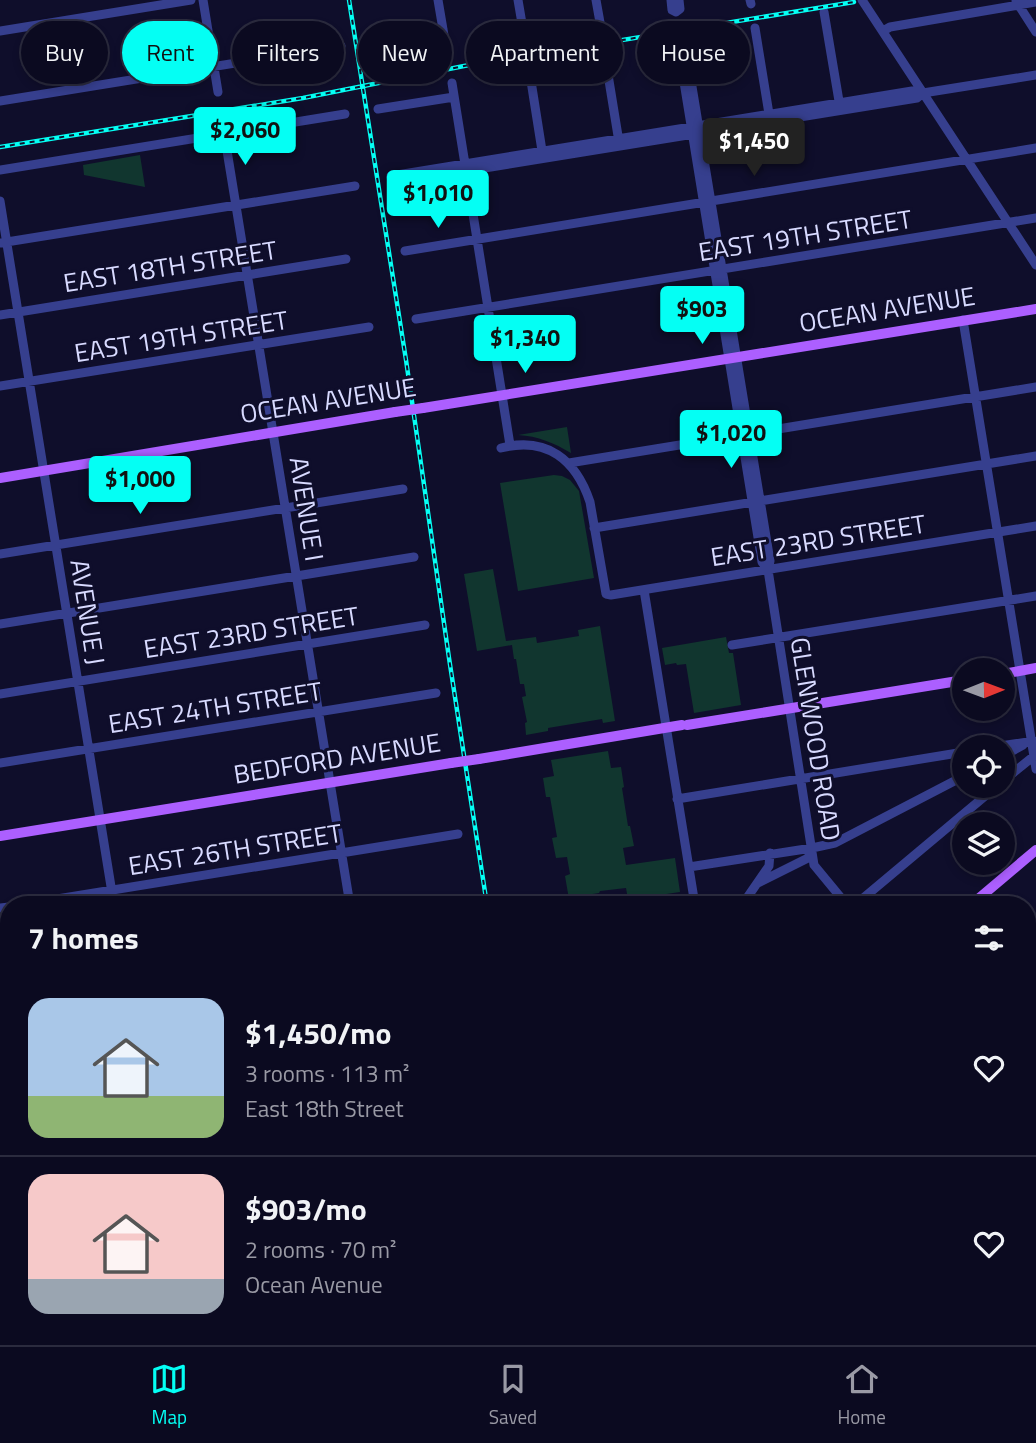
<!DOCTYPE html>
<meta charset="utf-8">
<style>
:root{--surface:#0b0a20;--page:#141329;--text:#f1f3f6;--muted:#9a9aa5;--line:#2b2b3e;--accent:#04fff4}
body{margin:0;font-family:"Titillium Web",sans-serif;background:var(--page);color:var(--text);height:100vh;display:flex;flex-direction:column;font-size:26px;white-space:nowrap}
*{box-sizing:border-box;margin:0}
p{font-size:23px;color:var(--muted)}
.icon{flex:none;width:38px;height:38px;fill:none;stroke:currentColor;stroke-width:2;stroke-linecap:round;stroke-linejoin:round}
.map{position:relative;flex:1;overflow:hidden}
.details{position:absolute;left:0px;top:896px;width:1036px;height:450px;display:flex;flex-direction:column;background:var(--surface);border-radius:28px 28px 0 0;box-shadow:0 4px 10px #0003,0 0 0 2px var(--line)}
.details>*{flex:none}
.hud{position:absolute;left:21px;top:21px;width:994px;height:63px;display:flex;gap:14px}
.needle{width:46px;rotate:89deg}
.tools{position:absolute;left:952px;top:658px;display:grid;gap:14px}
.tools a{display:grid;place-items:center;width:63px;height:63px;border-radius:50%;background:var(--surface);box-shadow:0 4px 10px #0003,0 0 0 2px var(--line);font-size:35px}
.price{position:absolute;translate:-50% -60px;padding:0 16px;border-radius:7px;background:var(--accent);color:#111;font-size:23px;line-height:46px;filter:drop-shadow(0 2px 4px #0008)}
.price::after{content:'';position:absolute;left:50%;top:42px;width:21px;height:16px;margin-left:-10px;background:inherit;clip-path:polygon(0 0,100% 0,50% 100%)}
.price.active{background:#222;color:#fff}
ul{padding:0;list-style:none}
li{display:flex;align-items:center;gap:21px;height:175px;padding:0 28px}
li+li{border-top:2px solid var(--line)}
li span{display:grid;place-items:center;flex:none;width:196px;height:140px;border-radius:21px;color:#555}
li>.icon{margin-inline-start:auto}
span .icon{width:84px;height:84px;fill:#fffc;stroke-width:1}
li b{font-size:30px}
h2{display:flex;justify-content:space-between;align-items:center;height:84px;padding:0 28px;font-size:30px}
.tag{padding:0 24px;border-radius:32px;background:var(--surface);box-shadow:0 4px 10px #0003,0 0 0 2px var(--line);font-size:24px;line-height:63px}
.tag.active{background:var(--accent);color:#111}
.menu{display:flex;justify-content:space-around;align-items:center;height:98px;border-top:2px solid var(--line);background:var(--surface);font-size:19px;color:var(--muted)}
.menu a{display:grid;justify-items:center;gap:4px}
.menu .active{color:var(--accent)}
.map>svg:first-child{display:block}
.green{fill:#11362f}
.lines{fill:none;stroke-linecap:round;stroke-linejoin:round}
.minor{stroke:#363f8e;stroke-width:9}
.major{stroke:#ac5fff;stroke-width:10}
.rail-casing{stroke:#04fff4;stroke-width:4.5}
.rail{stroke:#0f0e2b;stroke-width:2;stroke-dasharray:5;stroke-linecap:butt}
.major-bridge{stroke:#ac5fff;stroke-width:10}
.labels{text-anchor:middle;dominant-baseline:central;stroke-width:6;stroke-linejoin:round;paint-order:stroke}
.street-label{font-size:26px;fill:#d8daff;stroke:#0f0e2b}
</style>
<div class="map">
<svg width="1036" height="1345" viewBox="0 0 1036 1345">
<rect width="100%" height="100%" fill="#0f0e2b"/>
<path class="green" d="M140 155 145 187 84 175 83 165Z
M567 427 571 453C554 443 538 436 518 435Z
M554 475 562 476 570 480 579 491 594 578 518 591 500 483Z
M493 569 506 641 536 637 537 643 579 636 578 630 600 626 615 721 603 723 602 719 548 728V731L526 735 525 723 527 722 522 697 526 696 524 684H520L516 659H514L512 645 477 651 464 574Z
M726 637 729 653H733L741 705 694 713 686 664 677 665 676 663 665 665 662 648Z
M608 751 611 768 621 767 624 787 622 788 628 826H630L634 846 623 848 626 865 675 858 680 892 646 897 647 905H629L626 888 600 891 599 893 580 896 581 905H570L565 876 570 874 567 857 556 858 552 838 557 837 550 797H546L543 778 554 776 551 760Z"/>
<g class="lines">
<path class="minor" d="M203 0 218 92
M438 0 446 47
M518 0 525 41
M596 0 601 28
M671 0 672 10 676 12
M750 0 751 4
M862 0 1036 265
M1016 1 1036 32
M676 12 680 9 679 0
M824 12 840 107
M755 28 770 120
M0 31 191 0
M883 31 890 27 1036 2
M681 40 684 41 685 44 770 561 768 570 814 865 847 905
M681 40 678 41V45L762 562 768 570
M368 41 443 29
M604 50 619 142
M528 62 543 157
M452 83 510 445
M923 93 917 98 392 183 391 176 912 91 923 93 1036 75
M0 101 341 46
M378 109 454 97
M222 120 350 905
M0 170 345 114
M0 201 114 905
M0 243 355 186
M405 251 1036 148
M0 315 346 259
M416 319 1036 218
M963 320 1036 769
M0 386 369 327
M501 448C547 436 576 460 590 502L606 594 611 595 1036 526
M569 463 1036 387
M594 528 1036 456
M0 554 403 489
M644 590 695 905
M0 624 414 557
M732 645 1036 596
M0 694 425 625
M994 747 1034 741
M1003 756 1023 745
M0 763 436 693
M1003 781 1034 756
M677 799 964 752
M689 867 812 848 835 843 964 776
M758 883 808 858 811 850
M20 905 458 834
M451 905 469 902
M742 905 769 866 770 853
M855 905 997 786
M0 908 9 907
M1027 930H1036
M0 978 9 977
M1027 1000 1036 999
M0 1048 9 1046
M0 1117 9 1116
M1027 1143H1036
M1027 1213 1036 1212
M0 1268 9 1266
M1027 1286 1036 1285
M0 1337 9 1336
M184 1337 185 1345
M649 1337 650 1345
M877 1337V1345
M384 1345 435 1337"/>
<path class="major" d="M423 408 1036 309
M0 478 395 412
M1003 674 1036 668
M687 725 964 680
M479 759 682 725
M0 836 451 763
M971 905 1036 850
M1027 1072 1036 1071
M0 1192 9 1191
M443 1345 453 1337"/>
<defs>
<path id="rail" d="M349 0 406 360 449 658 487 905
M0 147 303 98 464 66 854 2"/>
</defs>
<use href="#rail" class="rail-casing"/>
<use href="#rail" class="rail"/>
<path class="major-bridge" d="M395 412 423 408
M451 763 479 759"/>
</g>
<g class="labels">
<g class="street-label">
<text transform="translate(805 235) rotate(-9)">EAST 19TH STREET</text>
<text transform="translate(170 266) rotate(-9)">EAST 18TH STREET</text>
<text transform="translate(887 309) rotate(-9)">OCEAN AVENUE</text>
<text transform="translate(181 336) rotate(-9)">EAST 19TH STREET</text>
<text transform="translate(328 400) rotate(-9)">OCEAN AVENUE</text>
<text transform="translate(307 509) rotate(81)">AVENUE I</text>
<text transform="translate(818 540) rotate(-9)">EAST 23RD STREET</text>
<text transform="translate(88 612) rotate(81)">AVENUE J</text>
<text transform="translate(251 632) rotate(-9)">EAST 23RD STREET</text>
<text transform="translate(215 707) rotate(-9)">EAST 24TH STREET</text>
<text transform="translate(816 739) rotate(81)">GLENWOOD ROAD</text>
<text transform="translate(337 758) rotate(-9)">BEDFORD AVENUE</text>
<text transform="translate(235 849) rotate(-9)">EAST 26TH STREET</text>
</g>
</g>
</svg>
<div class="tools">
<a><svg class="needle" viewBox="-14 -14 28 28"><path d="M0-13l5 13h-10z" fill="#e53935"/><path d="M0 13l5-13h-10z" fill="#9a9aa5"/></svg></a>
<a><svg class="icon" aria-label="locate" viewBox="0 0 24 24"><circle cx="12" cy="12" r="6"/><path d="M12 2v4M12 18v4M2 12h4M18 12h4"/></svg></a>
<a><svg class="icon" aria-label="layers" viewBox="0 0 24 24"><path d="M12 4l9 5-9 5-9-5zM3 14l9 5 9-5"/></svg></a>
</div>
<b class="price" style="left:245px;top:167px">$2,060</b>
<b class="price active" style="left:754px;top:178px">$1,450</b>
<b class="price" style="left:438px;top:230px">$1,010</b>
<b class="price" style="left:702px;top:346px">$903</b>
<b class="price" style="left:525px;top:375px">$1,340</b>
<b class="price" style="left:731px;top:470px">$1,020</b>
<b class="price" style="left:140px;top:516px">$1,000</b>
<div class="hud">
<a class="tag">Buy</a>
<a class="tag active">Rent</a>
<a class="tag">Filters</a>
<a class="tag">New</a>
<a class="tag">Apartment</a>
<a class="tag">House</a>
</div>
<section class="details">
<h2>7 homes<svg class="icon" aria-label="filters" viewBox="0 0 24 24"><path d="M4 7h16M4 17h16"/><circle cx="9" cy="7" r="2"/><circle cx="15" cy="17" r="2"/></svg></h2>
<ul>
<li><span style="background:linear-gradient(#a9c7e8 70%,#8fb573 0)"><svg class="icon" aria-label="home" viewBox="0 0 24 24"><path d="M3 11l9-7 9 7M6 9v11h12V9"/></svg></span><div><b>$1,450/mo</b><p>3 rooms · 113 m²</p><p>East 18th Street</p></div><svg class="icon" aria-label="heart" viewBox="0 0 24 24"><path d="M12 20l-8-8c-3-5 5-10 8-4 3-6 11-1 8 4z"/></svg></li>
<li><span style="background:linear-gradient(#f6c9c9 75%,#9aa5b1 0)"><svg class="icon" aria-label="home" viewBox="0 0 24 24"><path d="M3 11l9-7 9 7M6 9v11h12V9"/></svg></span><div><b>$903/mo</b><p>2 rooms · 70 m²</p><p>Ocean Avenue</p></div><svg class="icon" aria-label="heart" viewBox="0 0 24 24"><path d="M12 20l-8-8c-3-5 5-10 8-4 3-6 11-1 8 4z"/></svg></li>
</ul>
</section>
</div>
<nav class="menu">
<a class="active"><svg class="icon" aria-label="map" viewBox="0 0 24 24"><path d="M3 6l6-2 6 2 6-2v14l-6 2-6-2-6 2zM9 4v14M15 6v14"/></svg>Map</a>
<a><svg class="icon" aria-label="saved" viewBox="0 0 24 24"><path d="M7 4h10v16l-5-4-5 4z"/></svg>Saved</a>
<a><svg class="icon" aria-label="home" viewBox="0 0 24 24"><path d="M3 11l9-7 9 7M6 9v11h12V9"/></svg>Home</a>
</nav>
